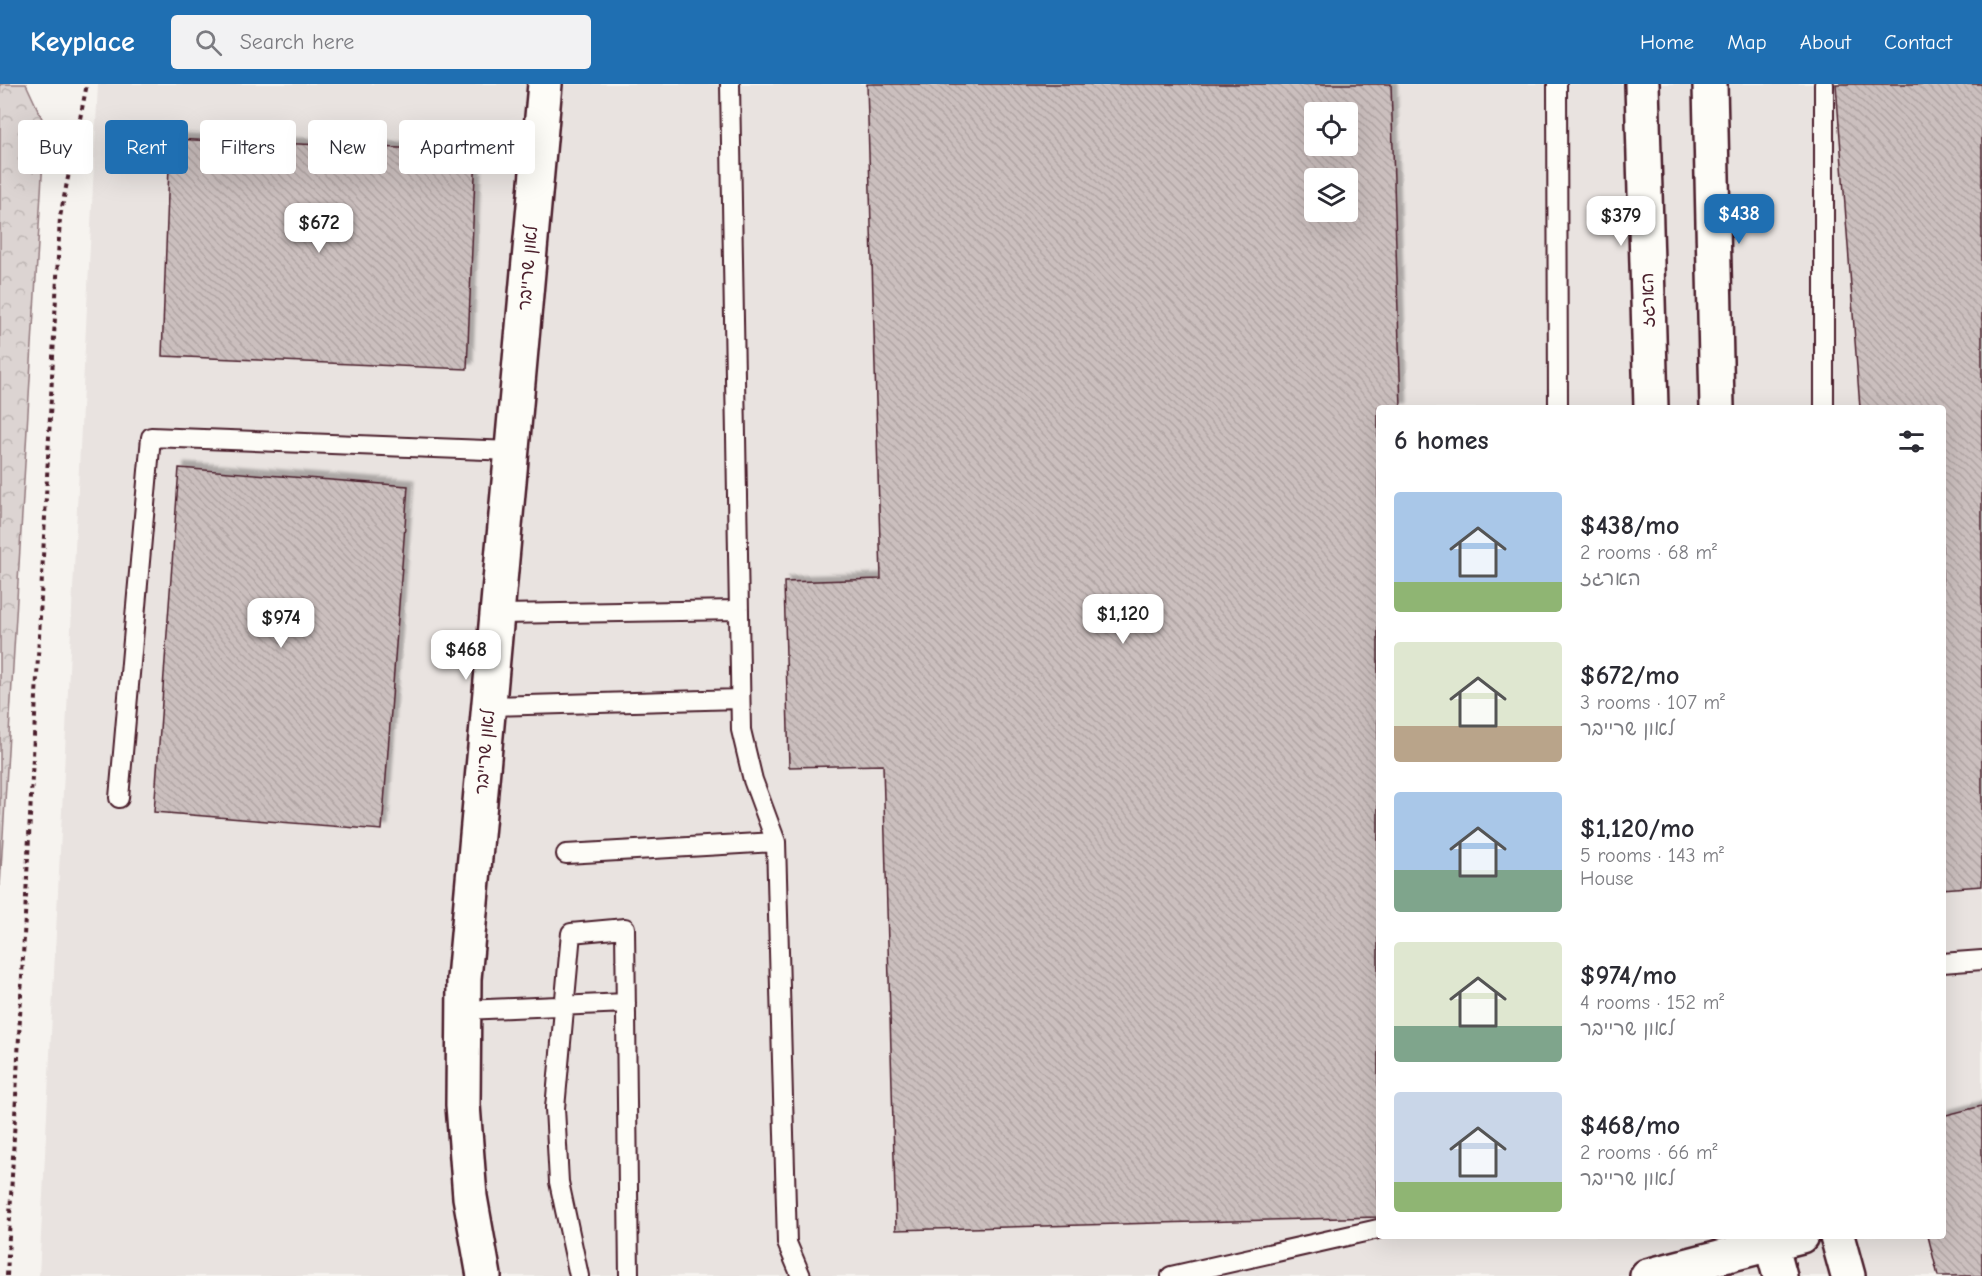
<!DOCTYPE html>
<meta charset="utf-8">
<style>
:root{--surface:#fff;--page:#f2f2f3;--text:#2b2b33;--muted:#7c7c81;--accent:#1f6fb2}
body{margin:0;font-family:"Comic Neue","Playpen Sans Hebrew",sans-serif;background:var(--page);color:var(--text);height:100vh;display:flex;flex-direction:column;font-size:22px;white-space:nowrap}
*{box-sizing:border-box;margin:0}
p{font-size:20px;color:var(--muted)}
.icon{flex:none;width:33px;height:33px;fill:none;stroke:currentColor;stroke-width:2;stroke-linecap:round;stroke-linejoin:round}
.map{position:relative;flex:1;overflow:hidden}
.side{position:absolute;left:1376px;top:321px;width:570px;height:834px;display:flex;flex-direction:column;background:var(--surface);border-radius:6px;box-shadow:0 6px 24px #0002}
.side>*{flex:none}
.top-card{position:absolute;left:18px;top:36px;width:570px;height:54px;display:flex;gap:12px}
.tools{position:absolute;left:1304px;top:18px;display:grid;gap:12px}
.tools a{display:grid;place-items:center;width:54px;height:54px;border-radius:6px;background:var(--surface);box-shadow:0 6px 24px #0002;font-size:30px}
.price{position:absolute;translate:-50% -51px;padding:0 14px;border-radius:12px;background:#fff;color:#222;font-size:20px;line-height:39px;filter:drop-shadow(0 2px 3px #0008)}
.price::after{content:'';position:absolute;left:50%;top:36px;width:18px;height:14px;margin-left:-9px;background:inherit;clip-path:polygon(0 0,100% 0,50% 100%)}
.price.active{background:var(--accent);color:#fff}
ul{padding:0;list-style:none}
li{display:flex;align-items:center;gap:18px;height:150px;padding:0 18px}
li span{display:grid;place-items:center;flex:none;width:168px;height:120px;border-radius:6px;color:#555}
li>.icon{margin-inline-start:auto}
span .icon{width:72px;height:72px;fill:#fffc;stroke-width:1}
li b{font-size:26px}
h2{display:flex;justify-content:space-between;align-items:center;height:72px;padding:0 18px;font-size:26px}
.pill{padding:0 21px;border-radius:6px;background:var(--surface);box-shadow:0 6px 24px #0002;font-size:21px;line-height:54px}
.pill.active{background:var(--accent);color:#fff}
header{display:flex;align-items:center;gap:36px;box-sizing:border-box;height:84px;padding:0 30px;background:var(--accent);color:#fff}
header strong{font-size:28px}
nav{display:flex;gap:33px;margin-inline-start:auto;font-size:21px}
.search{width:420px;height:54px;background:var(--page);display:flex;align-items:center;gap:15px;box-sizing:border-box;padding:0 21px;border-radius:6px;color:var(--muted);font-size:22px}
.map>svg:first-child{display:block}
.built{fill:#e9e3e0;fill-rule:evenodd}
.forest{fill:url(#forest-crowns);stroke:#937a7e;stroke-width:1.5}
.building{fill:url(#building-back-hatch);stroke:#4a1f2b;stroke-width:1.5;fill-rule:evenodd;filter:url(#shadow)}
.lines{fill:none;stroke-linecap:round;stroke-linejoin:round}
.service-casing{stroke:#4a1f2b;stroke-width:22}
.minor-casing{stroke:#4a1f2b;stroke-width:38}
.path{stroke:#4a1f2b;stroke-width:4;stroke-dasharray:4.5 4.5;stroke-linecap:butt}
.service{stroke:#fdfcf7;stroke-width:18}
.minor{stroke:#fdfcf7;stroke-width:33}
.labels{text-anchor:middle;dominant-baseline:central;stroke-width:5;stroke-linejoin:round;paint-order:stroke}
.street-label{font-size:18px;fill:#4a1f2b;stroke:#fdfcf7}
</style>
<header>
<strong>Keyplace</strong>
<div class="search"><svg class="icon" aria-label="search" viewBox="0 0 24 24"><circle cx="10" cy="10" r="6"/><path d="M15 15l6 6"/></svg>Search here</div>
<nav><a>Home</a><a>Map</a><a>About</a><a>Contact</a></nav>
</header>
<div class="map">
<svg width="1982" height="1192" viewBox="0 0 1982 1192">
<defs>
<pattern id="forest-crowns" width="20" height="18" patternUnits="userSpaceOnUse" patternTransform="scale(1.5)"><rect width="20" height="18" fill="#dcd4d2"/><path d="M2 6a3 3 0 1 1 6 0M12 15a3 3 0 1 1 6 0" fill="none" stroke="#beb6b4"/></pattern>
<pattern id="building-back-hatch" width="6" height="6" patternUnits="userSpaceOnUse" patternTransform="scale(1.5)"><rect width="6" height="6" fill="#cbbfbe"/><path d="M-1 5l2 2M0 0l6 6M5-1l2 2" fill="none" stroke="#b0a4a3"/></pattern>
<filter id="shadow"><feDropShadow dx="5.5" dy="-5.5" stdDeviation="1.5" flood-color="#0004"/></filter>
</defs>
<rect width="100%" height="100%" fill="#f6f3ef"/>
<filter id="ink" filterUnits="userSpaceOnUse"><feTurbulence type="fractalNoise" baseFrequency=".0167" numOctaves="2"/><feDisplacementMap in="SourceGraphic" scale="12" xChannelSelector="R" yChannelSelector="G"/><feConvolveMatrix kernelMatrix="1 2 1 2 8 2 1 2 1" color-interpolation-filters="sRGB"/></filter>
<g filter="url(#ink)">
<path class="built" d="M98 0H1982V1192H39ZM1314 28H1347V62H1314ZM1314 94H1347V128H1314ZM1378 324H1942V1152H1378Z"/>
<path class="forest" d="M0 0H26L45 41 0 802Z"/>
<path class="building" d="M867 0H1391L1401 324H1378V1133L896 1146 883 681 789 683 784 498 881 495ZM1314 28H1347V62H1314ZM1314 94H1347V128H1314Z
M1836 0H1982V802L1942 805V324H1860Z
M170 55 476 67 467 285 162 272Z
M179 384 408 402 382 746 154 728Z
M1982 1022V1192H1938L1928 1152H1942V1032Z"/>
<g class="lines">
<defs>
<path id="service" d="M730 0 741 646 753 696 776 758 787 1159 801 1192
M1557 0 1558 324
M1824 324V0
M497 530 739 526
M489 622 740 615
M119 714 151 353 512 367
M566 770 776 758
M1942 879 1982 876
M464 926 626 919
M579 1192 559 1098 555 1024 571 849 625 844 629 1192
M1171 1192 1378 1145"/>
<path id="minor" d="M1642 0 1651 324
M1710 0 1717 324
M1769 1152 1780 1192
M1837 1152 1848 1192
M484 1192 470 1113 463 1021 464 895 545 0
M1647 1192 1801 1152"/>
</defs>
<use href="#service" class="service-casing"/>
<use href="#minor" class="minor-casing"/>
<path class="path" d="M7 1192 60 133 87 0"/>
<use href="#service" class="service"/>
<use href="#minor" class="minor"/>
</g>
</g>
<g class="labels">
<g class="street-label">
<text transform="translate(528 184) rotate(-85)">לאון שרייבר</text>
<text transform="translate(1648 216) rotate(-91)">הארגז</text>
<text transform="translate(485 668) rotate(-85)">לאון שרייבר</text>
</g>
</g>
</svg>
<div class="tools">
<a><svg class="icon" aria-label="locate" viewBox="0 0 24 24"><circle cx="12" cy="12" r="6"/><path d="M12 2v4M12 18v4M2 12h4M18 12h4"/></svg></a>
<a><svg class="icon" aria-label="layers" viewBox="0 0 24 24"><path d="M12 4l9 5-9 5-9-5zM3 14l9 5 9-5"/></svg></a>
</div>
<b class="price active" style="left:1739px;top:161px">$438</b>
<b class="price" style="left:1621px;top:163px">$379</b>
<b class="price" style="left:319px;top:170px">$672</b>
<b class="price" style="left:1123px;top:561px">$1,120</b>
<b class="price" style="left:281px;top:565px">$974</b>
<b class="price" style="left:466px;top:597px">$468</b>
<div class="top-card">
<a class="pill">Buy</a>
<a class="pill active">Rent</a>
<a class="pill">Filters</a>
<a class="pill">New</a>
<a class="pill">Apartment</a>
</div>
<section class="side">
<h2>6 homes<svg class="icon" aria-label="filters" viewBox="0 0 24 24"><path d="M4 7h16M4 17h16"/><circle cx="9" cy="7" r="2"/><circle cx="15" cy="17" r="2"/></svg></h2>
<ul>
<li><span style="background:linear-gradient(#a9c7e8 75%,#8fb573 0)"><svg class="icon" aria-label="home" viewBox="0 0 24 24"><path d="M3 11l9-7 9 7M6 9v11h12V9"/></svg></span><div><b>$438/mo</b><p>2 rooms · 68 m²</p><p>הארגז</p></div></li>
<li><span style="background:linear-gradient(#dfe7d0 70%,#b9a48a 0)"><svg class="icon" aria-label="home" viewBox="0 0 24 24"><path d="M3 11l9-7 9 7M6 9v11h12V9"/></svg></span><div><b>$672/mo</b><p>3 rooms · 107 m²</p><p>לאון שרייבר</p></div></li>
<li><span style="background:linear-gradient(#a9c7e8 65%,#7fa58c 0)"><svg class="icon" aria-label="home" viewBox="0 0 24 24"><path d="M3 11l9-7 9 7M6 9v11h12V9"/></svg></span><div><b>$1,120/mo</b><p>5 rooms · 143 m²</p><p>House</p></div></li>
<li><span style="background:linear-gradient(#dfe7d0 70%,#7fa58c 0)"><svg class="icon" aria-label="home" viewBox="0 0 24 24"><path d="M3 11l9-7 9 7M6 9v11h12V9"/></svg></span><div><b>$974/mo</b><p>4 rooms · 152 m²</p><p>לאון שרייבר</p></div></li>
<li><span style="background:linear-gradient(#c9d6e8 75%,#8fb573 0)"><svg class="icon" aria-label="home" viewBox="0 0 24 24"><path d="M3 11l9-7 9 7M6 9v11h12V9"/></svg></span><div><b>$468/mo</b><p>2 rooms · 66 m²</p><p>לאון שרייבר</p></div></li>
</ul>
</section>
</div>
